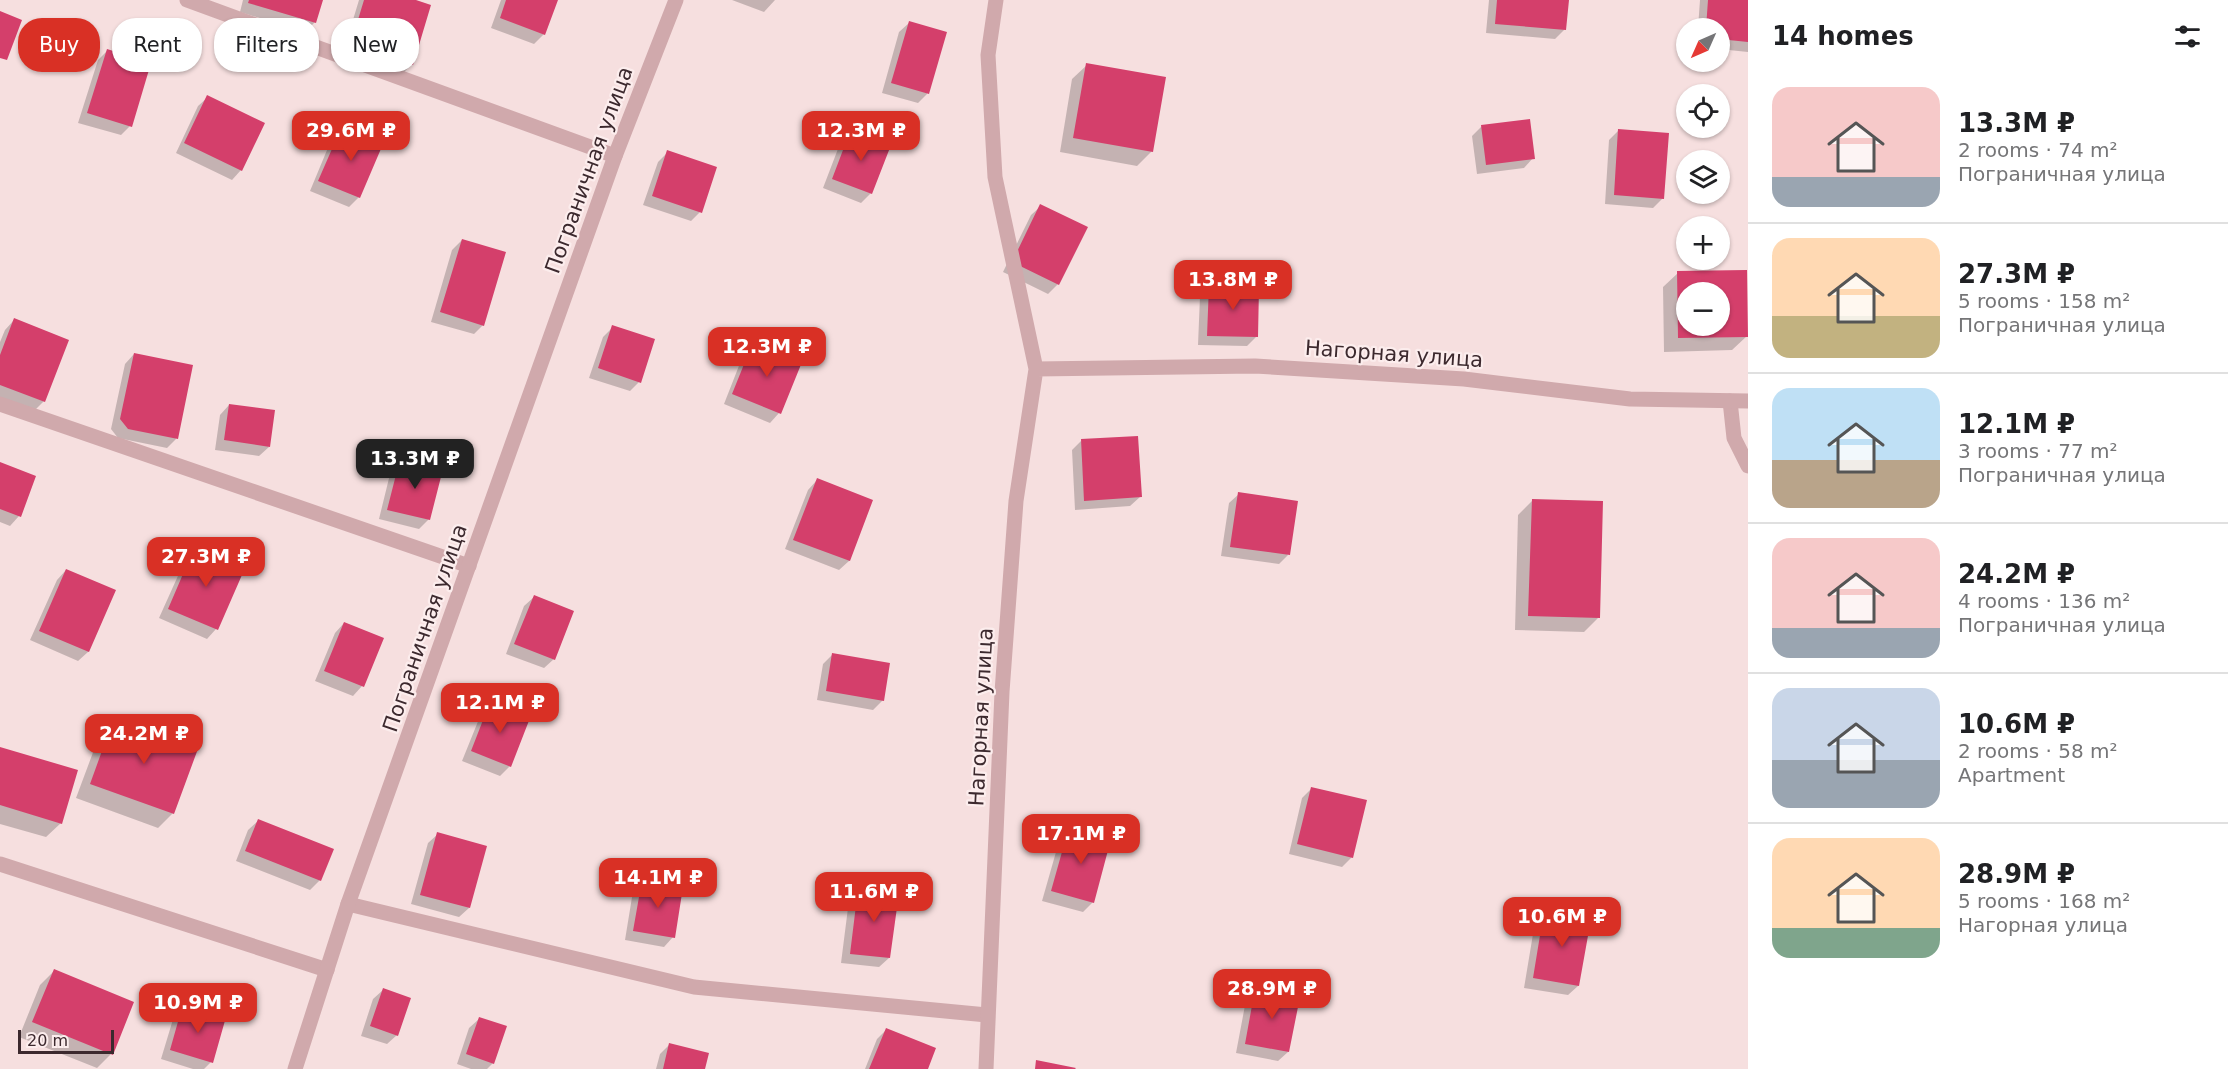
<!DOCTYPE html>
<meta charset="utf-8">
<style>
:root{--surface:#fff;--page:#f2f2f2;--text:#202124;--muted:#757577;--line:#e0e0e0;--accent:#d93025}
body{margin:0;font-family:"DejaVu Sans",sans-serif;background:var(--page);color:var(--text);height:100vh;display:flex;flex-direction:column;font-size:22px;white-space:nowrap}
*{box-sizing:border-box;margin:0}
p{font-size:20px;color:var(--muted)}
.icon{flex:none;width:33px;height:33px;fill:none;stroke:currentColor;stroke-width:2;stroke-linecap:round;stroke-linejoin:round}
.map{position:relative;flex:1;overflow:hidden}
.drawer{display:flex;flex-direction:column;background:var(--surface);width:480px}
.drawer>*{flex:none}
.top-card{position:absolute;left:18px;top:18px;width:570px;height:54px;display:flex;gap:12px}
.needle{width:39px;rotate:225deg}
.fabs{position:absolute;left:1676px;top:18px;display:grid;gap:12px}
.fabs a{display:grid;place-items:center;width:54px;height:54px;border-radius:50%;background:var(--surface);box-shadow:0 2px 4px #0004;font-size:30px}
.scale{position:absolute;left:18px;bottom:15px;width:96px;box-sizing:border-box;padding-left:6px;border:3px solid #3c292e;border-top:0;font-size:16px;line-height:21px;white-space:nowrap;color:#3c292e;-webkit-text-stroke:4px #fceded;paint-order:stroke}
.price{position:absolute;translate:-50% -51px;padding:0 14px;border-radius:12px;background:var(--accent);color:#fff;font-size:20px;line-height:39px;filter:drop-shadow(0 2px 3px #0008)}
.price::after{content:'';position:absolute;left:50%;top:36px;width:18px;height:14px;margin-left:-9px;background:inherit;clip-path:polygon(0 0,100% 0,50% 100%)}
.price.current{background:#222;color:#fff}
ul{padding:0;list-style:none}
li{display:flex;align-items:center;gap:18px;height:150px;padding:0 24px}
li+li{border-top:2px solid var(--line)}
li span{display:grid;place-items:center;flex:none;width:168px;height:120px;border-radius:18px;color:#555}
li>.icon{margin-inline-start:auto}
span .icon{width:72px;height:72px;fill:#fffc;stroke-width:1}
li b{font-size:26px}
h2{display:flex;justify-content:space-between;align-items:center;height:72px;padding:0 24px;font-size:26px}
.tag{padding:0 21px;border-radius:24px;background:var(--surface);box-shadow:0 2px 4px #0004;font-size:21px;line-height:54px}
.tag.current{background:var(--accent);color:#fff}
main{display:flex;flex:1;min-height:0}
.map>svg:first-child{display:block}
.shadow{fill:#0003;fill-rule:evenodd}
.building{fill:#d43f6b;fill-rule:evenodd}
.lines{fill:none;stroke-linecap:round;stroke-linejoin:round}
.service{stroke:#d0a9ac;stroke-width:15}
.minor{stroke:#d0a9ac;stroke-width:15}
.labels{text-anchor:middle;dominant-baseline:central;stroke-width:4.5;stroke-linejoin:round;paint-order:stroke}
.street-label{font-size:21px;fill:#3c292e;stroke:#fceded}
</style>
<main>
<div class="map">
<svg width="1748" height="1069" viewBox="0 0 1748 1069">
<rect width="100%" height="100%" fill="#f6dfdf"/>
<path class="shadow" d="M243 0H321L315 22 305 32 240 12Z
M359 0H411L429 6 411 65 402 74 342 56Z
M501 0H556L544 34 534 44 491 28Z
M732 0H775L764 12Z
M1489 0H1567L1565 29 1555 39 1486 33Z
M1700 0H1748V52L1719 49V28H1698Z
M909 23 945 33 927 94 918 103 882 93 899 32Z
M107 51 130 126 121 135 78 123 98 60Z
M1087 65 1152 151 1137 166 1060 152 1072 79Z
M208 97 241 170 232 180 176 153 198 106Z
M1482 126 1533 158 1524 168 1477 174 1472 136Z
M342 128 359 197 349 207 310 191 332 138Z
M1619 130 1663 198 1653 208 1605 204 1609 140Z
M851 131 871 193 861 203 823 188 841 141Z
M668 152 700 212 691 221 643 205 658 162Z
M1041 206 1058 284 1048 294 1003 272 1031 215Z
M462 240 483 325 474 334 431 322 452 250Z
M1746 271 1747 336 1732 350 1664 352 1663 287 1678 273ZM1686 292H1719V326H1686Z
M1210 287 1256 337 1247 346 1198 345 1200 296Z
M14 320 44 401 34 411 0 398V342L5 330Z
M613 327 639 382 630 391 589 378 603 337Z
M754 344 800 362 779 413 770 423 724 404 744 353Z
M134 354 176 439 167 448 118 438 111 429 125 364Z
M229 405 269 447 259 456 215 450 220 415Z
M1081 441 1140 497 1130 506 1075 510 1072 450Z
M400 460 429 519 419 529 379 519 391 470Z
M0 464 19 516 10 526 0 522Z
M817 480 871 501 849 561 839 570 785 549 808 490Z
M1239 494 1288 555 1279 564 1221 556 1229 503Z
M1532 501 1598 618 1584 632 1515 630 1518 515Z
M195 548 243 569 216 629 207 639 159 618 186 558Z
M66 570 114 591 88 652 78 661 30 640 57 580Z
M534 597 554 659 544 668 506 654 524 606Z
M344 623 362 686 353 696 315 681 335 633Z
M833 654 883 700 873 710 817 700 823 664Z
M490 704 510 766 500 776 462 761 481 714Z
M116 716 173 813 158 828 76 798 101 731Z
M0 749 61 823 46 837 0 824Z
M1312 788 1352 857 1342 867 1289 854 1302 798Z
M258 821 320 880 310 890 236 861 248 830Z
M1069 828 1093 902 1083 912 1042 901 1060 838Z
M438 834 469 908 459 917 411 904 428 843Z
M643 882 673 937 664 947 625 940 633 891Z
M858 890 889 958 879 967 841 963 849 900Z
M1545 913 1578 986 1568 995 1524 988 1535 922Z
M54 971 111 1054 97 1068 19 1037 40 985Z
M383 990 397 1035 387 1044 361 1036 373 999Z
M1256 990 1288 1052 1278 1061 1236 1053 1246 1000Z
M184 1006 211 1062 204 1069H193L161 1059 174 1016Z
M479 1019 493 1063 487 1069H471L457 1064 469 1028Z
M886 1030 926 1069H865L877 1039Z
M670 1044 703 1069H656L660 1054Z"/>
<path class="building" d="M249 0H323L316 23 248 3Z
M364 0H416L431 5 413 65 350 46Z
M506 0H558L545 35 500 18Z
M1497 0H1569L1566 30 1495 24Z
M1708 0H1748V42L1719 39V28H1706Z
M0 11 22 20 7 60 0 58Z
M909 21 947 32 929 94 891 83Z
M107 49 151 63 132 127 87 113Z
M1086 63 1166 77 1153 152 1073 138Z
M207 95 265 123 242 171 184 143Z
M1530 119 1535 159 1486 165 1481 125Z
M342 126 383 144 360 198 318 181Z
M851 129 891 145 872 194 832 179Z
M1618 129 1669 133 1664 199 1614 195Z
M667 150 717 167 702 213 652 196Z
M1040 204 1088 227 1059 285 1012 262Z
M462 239 506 252 484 326 440 312Z
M1747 270 1748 337 1678 338 1677 271ZM1686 292H1719V326H1686Z
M1209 285 1259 287 1258 337 1207 336Z
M14 318 69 340 45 402 0 385V355Z
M612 325 655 339 641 383 598 368Z
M753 342 802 362 781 414 732 394Z
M134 353 193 365 178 439 128 429 120 419Z
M229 404 275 410 270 447 224 440Z
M1138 436 1142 497 1084 501 1081 439Z
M400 459 443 469 430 520 387 510Z
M0 462 36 476 21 517 0 509Z
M817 478 873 500 850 561 793 540Z
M1238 492 1298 501 1290 555 1230 547Z
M1532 499 1603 501 1600 618 1528 616Z
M195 546 245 568 218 630 168 609Z
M66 569 116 590 89 652 39 631Z
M534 595 574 611 555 660 514 644Z
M344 622 384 638 364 687 324 671Z
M832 653 890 663 884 701 826 691Z
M490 702 530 718 511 767 471 751Z
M115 715 199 746 174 814 90 784Z
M0 747 78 770 62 824 0 805Z
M1311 787 1367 800 1353 858 1297 844Z
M258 819 334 849 321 881 245 851Z
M1069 827 1111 839 1094 903 1051 891Z
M437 832 487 846 470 908 420 895Z
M642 880 683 887 675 938 633 931Z
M858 889 899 893 890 958 850 954Z
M1544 911 1591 919 1579 986 1533 978Z
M54 969 134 1002 113 1055 32 1022Z
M383 988 411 998 398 1036 370 1026Z
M1255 989 1300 997 1289 1052 1245 1044Z
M183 1004 226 1017 213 1063 170 1050Z
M479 1017 507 1026 494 1064 466 1054Z
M886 1028 936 1048 928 1069H869Z
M669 1043 709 1053 705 1069H663Z
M1036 1060 1076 1068 1075 1069H1035Z"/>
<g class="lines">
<path class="service" d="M187 0 615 156
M1730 401 1734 438 1748 466
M0 404 469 566
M0 864 327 970
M348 904 694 987 987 1015"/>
<path class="minor" d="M1036 369 1255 366 1464 379 1630 399 1748 401
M295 1069 348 904 615 156 676 0
M986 1069 1002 692 1016 501 1036 369 995 177 988 55 996 0"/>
</g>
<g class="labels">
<g class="street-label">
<text transform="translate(589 170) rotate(-70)">Пограничная улица</text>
<text transform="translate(1394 354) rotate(4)">Нагорная улица</text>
<text transform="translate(425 628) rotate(-71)">Пограничная улица</text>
<text transform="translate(981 717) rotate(-87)">Нагорная улица</text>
</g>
</g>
</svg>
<div class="fabs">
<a><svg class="needle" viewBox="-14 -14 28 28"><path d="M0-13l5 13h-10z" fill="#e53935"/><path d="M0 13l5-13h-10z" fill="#757577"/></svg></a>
<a><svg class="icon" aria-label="locate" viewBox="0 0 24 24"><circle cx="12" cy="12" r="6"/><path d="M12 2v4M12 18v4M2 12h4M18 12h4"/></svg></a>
<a><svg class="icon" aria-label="layers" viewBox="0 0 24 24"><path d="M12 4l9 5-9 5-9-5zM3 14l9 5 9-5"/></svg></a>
<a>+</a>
<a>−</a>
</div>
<div class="scale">20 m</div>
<b class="price" style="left:351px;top:162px">29.6M ₽</b>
<b class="price" style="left:861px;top:162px">12.3M ₽</b>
<b class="price" style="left:1233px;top:311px">13.8M ₽</b>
<b class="price" style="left:767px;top:378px">12.3M ₽</b>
<b class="price current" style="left:415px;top:490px">13.3M ₽</b>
<b class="price" style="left:206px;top:588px">27.3M ₽</b>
<b class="price" style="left:500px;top:734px">12.1M ₽</b>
<b class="price" style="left:144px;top:765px">24.2M ₽</b>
<b class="price" style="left:1081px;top:865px">17.1M ₽</b>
<b class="price" style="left:658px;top:909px">14.1M ₽</b>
<b class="price" style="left:874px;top:923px">11.6M ₽</b>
<b class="price" style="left:1562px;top:948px">10.6M ₽</b>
<b class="price" style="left:1272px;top:1020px">28.9M ₽</b>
<b class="price" style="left:198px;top:1034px">10.9M ₽</b>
<div class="top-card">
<a class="tag current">Buy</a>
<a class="tag">Rent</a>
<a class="tag">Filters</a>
<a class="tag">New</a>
</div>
</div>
<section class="drawer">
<h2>14 homes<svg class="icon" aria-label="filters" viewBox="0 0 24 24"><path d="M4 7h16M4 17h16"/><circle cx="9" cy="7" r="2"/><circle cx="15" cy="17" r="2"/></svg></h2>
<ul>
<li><span style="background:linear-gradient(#f6c9c9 75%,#9aa5b1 0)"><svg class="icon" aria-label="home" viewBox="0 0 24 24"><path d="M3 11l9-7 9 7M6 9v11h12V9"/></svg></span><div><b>13.3M ₽</b><p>2 rooms · 74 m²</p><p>Пограничная улица</p></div></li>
<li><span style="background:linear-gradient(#ffd9b3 65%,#c2b280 0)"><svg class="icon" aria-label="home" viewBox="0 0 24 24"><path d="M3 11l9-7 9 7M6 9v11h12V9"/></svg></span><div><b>27.3M ₽</b><p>5 rooms · 158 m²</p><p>Пограничная улица</p></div></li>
<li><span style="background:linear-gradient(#bfe0f5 60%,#b9a48a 0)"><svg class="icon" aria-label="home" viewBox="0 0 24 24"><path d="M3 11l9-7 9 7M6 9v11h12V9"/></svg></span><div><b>12.1M ₽</b><p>3 rooms · 77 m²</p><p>Пограничная улица</p></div></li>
<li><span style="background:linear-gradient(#f6c9c9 75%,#9aa5b1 0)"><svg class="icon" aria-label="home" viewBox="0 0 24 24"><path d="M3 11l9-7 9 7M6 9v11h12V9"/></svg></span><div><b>24.2M ₽</b><p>4 rooms · 136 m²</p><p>Пограничная улица</p></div></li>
<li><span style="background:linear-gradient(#c9d6e8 60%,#9aa5b1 0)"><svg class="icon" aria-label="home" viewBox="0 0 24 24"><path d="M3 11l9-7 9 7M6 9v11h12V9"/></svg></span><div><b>10.6M ₽</b><p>2 rooms · 58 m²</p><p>Apartment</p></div></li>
<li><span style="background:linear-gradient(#ffd9b3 75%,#7fa58c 0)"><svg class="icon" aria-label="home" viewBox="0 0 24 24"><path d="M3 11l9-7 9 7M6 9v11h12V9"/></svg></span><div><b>28.9M ₽</b><p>5 rooms · 168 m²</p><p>Нагорная улица</p></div></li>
</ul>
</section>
</main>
